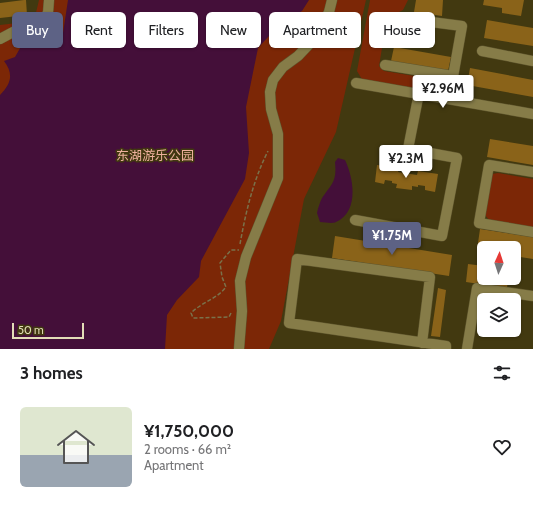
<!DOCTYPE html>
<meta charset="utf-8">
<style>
:root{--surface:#fff;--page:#f2f2f2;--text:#202124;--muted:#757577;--accent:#5d6285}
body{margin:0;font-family:Cabin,"Noto Sans SC",sans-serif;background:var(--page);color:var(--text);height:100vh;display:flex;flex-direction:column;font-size:15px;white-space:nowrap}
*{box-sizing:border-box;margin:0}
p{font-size:13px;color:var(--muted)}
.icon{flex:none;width:22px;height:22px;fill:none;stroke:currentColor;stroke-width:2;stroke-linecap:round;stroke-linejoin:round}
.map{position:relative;height:349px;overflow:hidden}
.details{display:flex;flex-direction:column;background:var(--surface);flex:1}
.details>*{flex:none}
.banner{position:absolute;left:12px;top:12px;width:509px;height:36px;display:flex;gap:8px}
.needle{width:26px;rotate:3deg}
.controls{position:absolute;left:477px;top:241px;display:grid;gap:8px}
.controls a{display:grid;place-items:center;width:44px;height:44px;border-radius:6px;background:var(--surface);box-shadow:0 1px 3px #0004;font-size:20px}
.scale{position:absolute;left:12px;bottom:10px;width:72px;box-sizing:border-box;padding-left:4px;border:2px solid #e3dcb7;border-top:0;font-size:11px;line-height:14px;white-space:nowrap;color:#e3dcb7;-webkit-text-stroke:3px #423910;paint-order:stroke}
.price{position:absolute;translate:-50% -34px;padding:0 9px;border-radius:4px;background:#fff;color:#222;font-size:13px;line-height:26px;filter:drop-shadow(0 1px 2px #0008)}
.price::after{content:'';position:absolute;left:50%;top:24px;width:12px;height:9px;margin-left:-6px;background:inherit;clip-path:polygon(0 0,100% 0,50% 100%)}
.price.current{background:var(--accent);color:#fff}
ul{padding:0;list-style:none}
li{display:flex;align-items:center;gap:12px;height:100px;padding:0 20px}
li span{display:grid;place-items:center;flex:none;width:112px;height:80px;border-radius:6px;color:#555}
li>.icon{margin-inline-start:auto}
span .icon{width:48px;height:48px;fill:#fffc;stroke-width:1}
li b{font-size:17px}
h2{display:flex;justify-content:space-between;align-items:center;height:48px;padding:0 20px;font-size:17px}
.chip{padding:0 14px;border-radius:6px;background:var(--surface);box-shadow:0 1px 3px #0004;font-size:14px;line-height:36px}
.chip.current{background:var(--accent);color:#fff}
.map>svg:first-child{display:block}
.green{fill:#7c2706}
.water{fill:#440f39}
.building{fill:#8a6319}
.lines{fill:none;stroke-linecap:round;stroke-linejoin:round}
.minor-casing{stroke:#5f562e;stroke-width:11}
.path{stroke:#7a724b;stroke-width:1.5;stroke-dasharray:4 2;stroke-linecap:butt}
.minor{stroke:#867c48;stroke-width:10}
.labels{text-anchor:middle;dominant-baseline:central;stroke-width:3;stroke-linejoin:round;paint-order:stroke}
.park-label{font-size:13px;fill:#edb09d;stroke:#423910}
</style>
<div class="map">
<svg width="533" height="349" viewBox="0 0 533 349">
<rect width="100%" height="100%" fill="#423910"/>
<path class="green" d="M39 0H366L336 132 304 199 281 321 269 349H0V25L34 21Z
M370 0H408L403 10 387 18 379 66 384 71 445 81 444 91 441 94 363 81 357 71Z
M498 173 533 179V228L490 221 485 215 492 174Z"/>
<path class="water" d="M68 0H309L302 11 280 24 258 48 246 107 249 153 245 179 201 261 199 277 177 300 167 315 165 349H0V95C11 84 14 74 4 61L15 57 23 43 43 42 63 33Z
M338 158 345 160C354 179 359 212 336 222 332 224 325 222 320 222L317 213C318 208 320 202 322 198 332 183 337 182 335 162Z"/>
<path class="building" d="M24 0H26L27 15 0 18V3Z
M416 0H443L442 16 414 12Z
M484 0H524L521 16 502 13V8L483 5Z
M487 20 533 28V46L484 38Z
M394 47 451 57 448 71 391 61Z
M470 68 533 80V97L467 85Z
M490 139 533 146V165L487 157Z
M377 165 399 168 398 172 417 175 418 171 438 174 435 192 425 190V186L418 185V187L412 186V190L396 188 397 184 392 183V181L385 180 384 184 375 182Z
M480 229 533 237V259L514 256V248H484V251L477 250Z
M335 236 452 255 449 276 332 258Z
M468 264 484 266V278H508L507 288 466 282Z
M438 288 446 290 440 337 431 336Z"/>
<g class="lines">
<defs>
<path id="minor" d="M408 19 462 26 449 99
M0 39 15 31 40 24 48 13 49 0
M482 51 533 61
M385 65 453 76
M356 83 533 114
M533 172 489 165 479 223 533 232
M355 220 442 236 457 158 408 149 419 93
M422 343 430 277 297 259 289 323 446 346V349
M239 349 242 311 240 281 246 257 278 178V134L271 109 270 92 273 80 283 67 298 56 315 38 329 12 332 0
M467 349 477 288 533 296"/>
</defs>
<use href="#minor" class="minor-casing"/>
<path class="path" d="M240 244C246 211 253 181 268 151
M231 313 229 317 193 318 191 313C202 302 217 299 226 287L222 277 220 263 231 250H239"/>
<use href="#minor" class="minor"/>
</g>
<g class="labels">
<g class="park-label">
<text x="155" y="155">东湖游乐公园</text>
</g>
</g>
</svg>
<div class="controls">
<a><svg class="needle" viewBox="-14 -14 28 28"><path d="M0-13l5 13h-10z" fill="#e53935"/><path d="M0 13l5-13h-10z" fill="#757577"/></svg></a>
<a><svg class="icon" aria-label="layers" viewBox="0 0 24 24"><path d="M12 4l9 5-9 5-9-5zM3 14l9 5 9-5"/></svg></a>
</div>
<div class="scale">50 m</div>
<b class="price" style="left:443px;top:109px">¥2.96M</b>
<b class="price" style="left:406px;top:179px">¥2.3M</b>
<b class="price current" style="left:392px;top:256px">¥1.75M</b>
<div class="banner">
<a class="chip current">Buy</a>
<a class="chip">Rent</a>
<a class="chip">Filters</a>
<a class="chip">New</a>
<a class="chip">Apartment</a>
<a class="chip">House</a>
</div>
</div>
<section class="details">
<h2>3 homes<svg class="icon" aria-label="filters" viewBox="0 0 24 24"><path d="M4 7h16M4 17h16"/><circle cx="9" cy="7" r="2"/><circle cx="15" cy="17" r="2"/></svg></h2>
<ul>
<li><span style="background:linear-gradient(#dfe7d0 60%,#9aa5b1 0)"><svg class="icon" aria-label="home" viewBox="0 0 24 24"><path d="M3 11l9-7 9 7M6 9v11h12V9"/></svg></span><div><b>¥1,750,000</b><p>2 rooms · 66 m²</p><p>Apartment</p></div><svg class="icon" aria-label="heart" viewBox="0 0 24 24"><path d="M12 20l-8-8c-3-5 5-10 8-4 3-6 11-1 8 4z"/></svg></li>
</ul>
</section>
